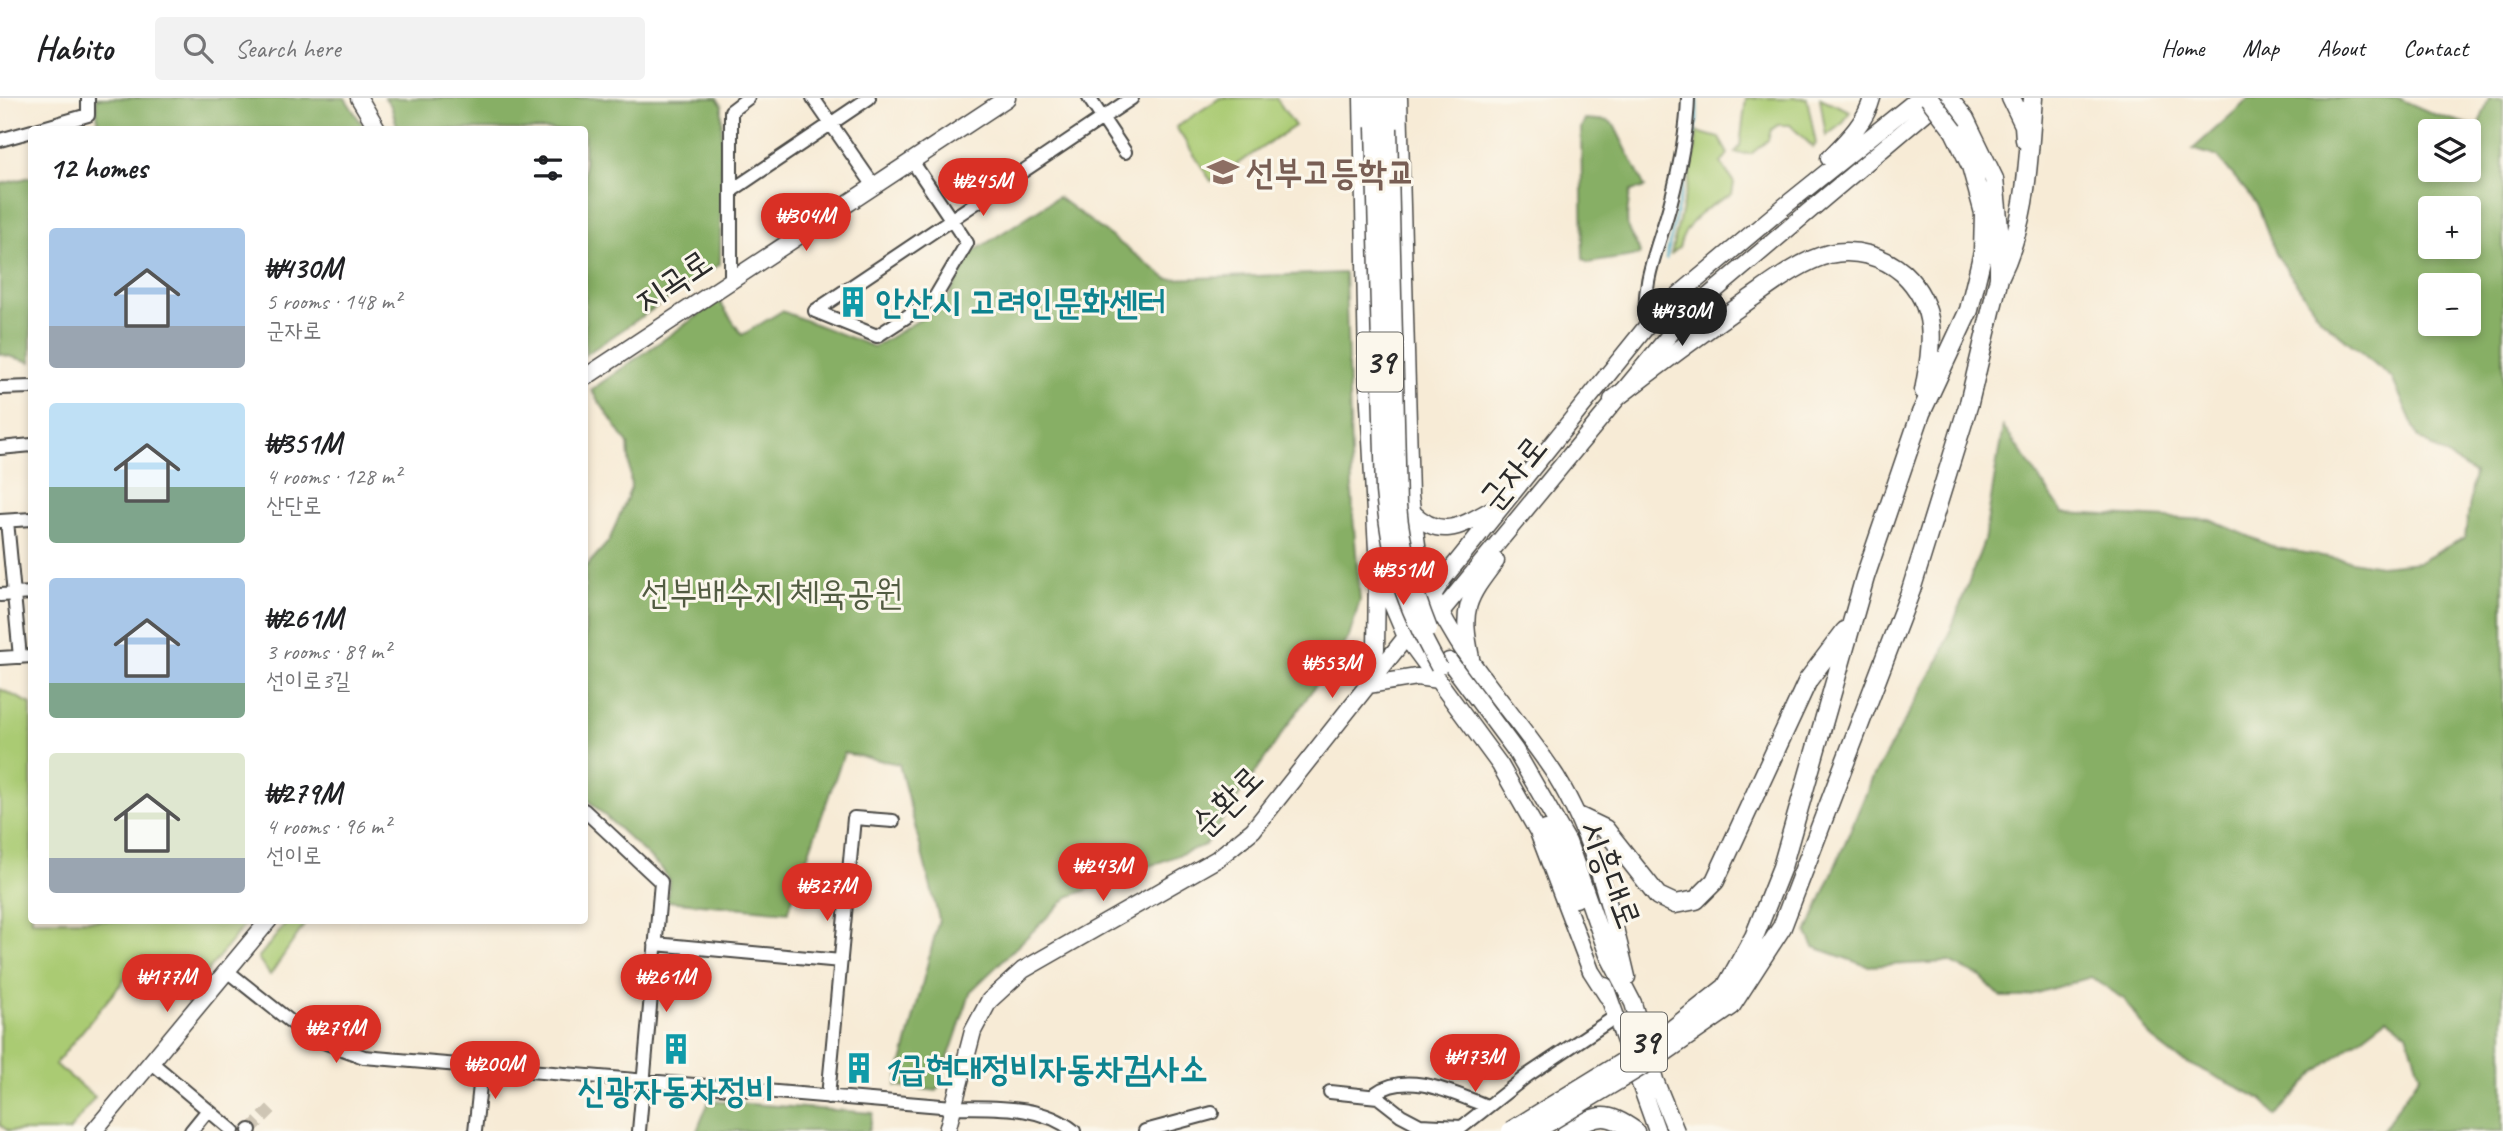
<!DOCTYPE html>
<meta charset="utf-8">
<style>
:root{--surface:#fff;--page:#f2f2f2;--text:#202124;--muted:#757577;--line:#e0e0e0;--accent:#d93025}
body{margin:0;font-family:Caveat,"Poor Story",sans-serif;background:var(--page);color:var(--text);height:100vh;display:flex;flex-direction:column;font-size:26px;white-space:nowrap}
*{box-sizing:border-box;margin:0}
p{font-size:23px;color:var(--muted)}
.icon{flex:none;width:38px;height:38px;fill:none;stroke:currentColor;stroke-width:2;stroke-linecap:round;stroke-linejoin:round}
.map{position:relative;flex:1;overflow:hidden}
.side{position:absolute;left:28px;top:28px;width:560px;height:798px;display:flex;flex-direction:column;background:var(--surface);border-radius:7px;box-shadow:0 4px 10px #0003}
.side>*{flex:none}
.buttons{position:absolute;left:2418px;top:21px;display:grid;gap:14px}
.buttons a{display:grid;place-items:center;width:63px;height:63px;border-radius:7px;background:var(--surface);box-shadow:0 4px 10px #0003;font-size:35px}
.price{position:absolute;translate:-50% -60px;padding:0 16px;border-radius:24px;background:var(--accent);color:#fff;font-size:23px;line-height:46px;filter:drop-shadow(0 2px 4px #0008)}
.price::after{content:'';position:absolute;left:50%;top:42px;width:21px;height:16px;margin-left:-10px;background:inherit;clip-path:polygon(0 0,100% 0,50% 100%)}
.price.current{background:#222;color:#fff}
ul{padding:0;list-style:none}
li{display:flex;align-items:center;gap:21px;height:175px;padding:0 21px}
li span{display:grid;place-items:center;flex:none;width:196px;height:140px;border-radius:7px;color:#555}
li>.icon{margin-inline-start:auto}
span .icon{width:84px;height:84px;fill:#fffc;stroke-width:1}
li b{font-size:30px}
h2{display:flex;justify-content:space-between;align-items:center;height:84px;padding:0 21px;font-size:30px}
header{display:flex;align-items:center;gap:42px;box-sizing:border-box;height:98px;padding:0 35px;background:var(--surface);border-bottom:2px solid var(--line)}
header strong{font-size:33px}
nav{display:flex;gap:38px;margin-inline-start:auto;font-size:24px}
.search{width:490px;height:63px;background:var(--page);display:flex;align-items:center;gap:18px;box-sizing:border-box;padding:0 24px;border-radius:7px;color:var(--muted);font-size:26px}
.map>svg:first-child{display:block}
.green{fill:#aacb73;stroke:#6a7b4f;stroke-width:2}
.forest{fill:#87af65;stroke:#596d48;stroke-width:2;fill-rule:evenodd}
.lines{fill:none;stroke-linecap:round;stroke-linejoin:round}
.stream{stroke:#47aec7;stroke-width:2.5}
.minor-tunnel{stroke:#cec5b4;stroke-width:12;stroke-dasharray:12 6;stroke-linecap:butt}
.minor-casing{stroke:#4a4845;stroke-width:16}
.major-casing{stroke:#4a4845;stroke-width:19}
.highway-casing{stroke:#4a4845;stroke-width:21}
.minor{stroke:#fff;stroke-width:12}
.major{stroke:#fff;stroke-width:16}
.highway{stroke:#fff;stroke-width:18}
.major-bridge-casing{stroke:#4a4845;stroke-width:19;stroke-linecap:butt}
.highway-bridge-casing{stroke:#4a4845;stroke-width:21;stroke-linecap:butt}
.major-bridge{stroke:#fff;stroke-width:16}
.highway-bridge{stroke:#fff;stroke-width:18}
.labels{text-anchor:middle;dominant-baseline:central;stroke-width:6;stroke-linejoin:round;paint-order:stroke}
.shield{fill:#fbf7ec;stroke:#696865;stroke-width:2}
.shield-label{font-size:33px;font-weight:bold;fill:#2b2b2b}
.education-label{font-size:35px;font-weight:bold;fill:#785e54;stroke:#fbf7ec;text-anchor:start}
.street-label{font-size:35px;fill:#2b2b2b;stroke:#fbf7ec}
.culture-label{font-size:35px;font-weight:bold;fill:#0d838f;stroke:#fbf7ec;text-anchor:start}
.park-label{font-size:35px;fill:#515b41;stroke:#fbf7ec}
</style>
<header>
<strong>Habito</strong>
<div class="search"><svg class="icon" aria-label="search" viewBox="0 0 24 24"><circle cx="10" cy="10" r="6"/><path d="M15 15l6 6"/></svg>Search here</div>
<nav><a>Home</a><a>Map</a><a>About</a><a>Contact</a></nav>
</header>
<div class="map">
<svg width="2503" height="1033" viewBox="0 0 2503 1033">
<rect width="100%" height="100%" fill="#fbf7ec"/>
<filter id="ink" filterUnits="userSpaceOnUse"><feTurbulence type="fractalNoise" baseFrequency=".0143" numOctaves="2"/><feDisplacementMap in="SourceGraphic" scale="14" xChannelSelector="R" yChannelSelector="G"/><feConvolveMatrix kernelMatrix="1 2 1 2 8 2 1 2 1" color-interpolation-filters="sRGB"/></filter>
<filter id="wash" filterUnits="userSpaceOnUse"><feTurbulence type="fractalNoise" baseFrequency=".00686" numOctaves="4" result="noise"/><feDisplacementMap in="SourceGraphic" scale="28" xChannelSelector="R" yChannelSelector="G"/><feGaussianBlur stdDeviation="1.57" result="paint"/><feColorMatrix in="noise" values="0 0 0 0 0 0 0 0 0 0 0 0 0 0 0 0 0 1.4 0 .05"/><feComposite in="paint" operator="in"/></filter>
<g filter="url(#wash)">
<rect width="100%" height="100%" fill="#f7ebd6"/>
<path class="green" d="M1220 0H1276L1295 28 1211 83 1176 29Z
M1746 0H1807L1816 46 1813 49 1790 27H1778L1771 32 1768 42 1751 56 1735 55 1740 48Z
M1820 0 1850 13 1843 25 1826 38Z
M1697 34 1719 40 1728 56 1721 65 1734 85 1732 96C1708 108 1685 123 1679 150L1671 156 1695 56Z
M0 591 31 606 32 822 247 823 202 880 175 886 143 859 55 966 95 999 69 1033H8L0 1027Z
M288 823H307L270 877 258 860Z"/>
<path class="forest" d="M96 0H345L365 31H95L98 28Z
M385 0H717L722 8 720 166 585 257 584 32 398 31 391 8Z
M2250 0H2398L2436 17 2478 29 2489 0H2503V1033H2382L2420 977 2407 935 2387 920 2316 974 2275 1018 2262 1001 2175 959 2152 941 2124 901 2091 879 2023 899H2001L1981 879 1949 864 1867 868 1814 849 1807 835 1872 681 1941 558 1984 443 2003 328 2063 415 2211 422 2276 450 2380 468 2419 464 2465 439 2474 375 2419 340 2392 280 2321 221 2276 156 2257 106 2218 59 2193 51ZM2431 33H2469V72H2431ZM2431 110H2469V149H2431ZM2469 187V226H2431V187Z
M1585 21 1609 23 1614 27 1645 89 1631 93C1628 103 1626 120 1628 130 1630 140 1639 146 1640 157L1588 165 1583 161 1581 30Z
M31 79H32L31 264 0 256V86Z
M1058 99 1168 181 1345 175 1353 418 1360 502 1349 539 1205 747 1068 799 971 893 937 993 896 988 939 821 899 666 844 655 788 814 667 803 669 783 663 772 585 699V470L609 443 631 390 628 346 591 292 719 203 742 237 782 213 874 249 944 207 973 154Z
M709 1003 873 1015 868 1033H697Z"/>
<g class="lines">
<path class="stream" d="M1666 161 1697 23V0"/>
</g>
</g>
<g filter="url(#ink)">
<g class="lines">
<path class="minor-tunnel" d="M250 1032 272 1010"/>
<defs>
<path id="minor" d="M813 0 874 88
M1089 0 1125 54
M36 32 88 17V0
M0 42 32 33
M731 93 869 0
M731 182V13L748 0
M815 213 1132 0
M815 213 877 238 934 201 967 145 912 63
M1647 228C1640 185 1659 148 1670 107 1679 73 1687 35 1688 0
M0 290 32 289
M0 350 32 347
M0 423 32 421
M7 423 20 559
M0 497 32 495
M0 560 32 558
M584 712 661 784 639 1033
M655 846 841 863
M227 873 310 939 364 959 953 1009C995 1010 1040 1006 1074 1033
M151 964 233 1033
M1330 994 1378 999 1401 1017 1420 1027 1462 1029 1528 977 1615 919
M1376 995C1408 972 1454 996 1487 1008
M828 999 854 720 893 723
M191 1033 208 1012
M249 1033 250 1032
M475 1033 482 969
M1145 1033 1212 1015"/>
<path id="major" d="M359 0 378 32
M1362 0 1367 269 1377 452 1389 499 1406 539 1500 667 1538 734 1591 873 1607 898
M1374 0V29
M1388 0 1389 30
M1399 0 1410 397 1419 461 1415 480 1405 486
M1829 60C1846 43 1866 24 1872 0
M584 280 1007 0
M1412 414C1444 446 1468 423 1500 407
M1420 463C1449 555 1506 601 1556 678 1593 738 1611 811 1627 879
M1416 532 1445 509 1686 217 1943 0
M1471 560C1461 511 1466 502 1496 463
M1449 563 1515 652 1568 744 1608 857 1633 905 1655 982 1676 1033
M1369 581 1376 551 1377 478
M1368 587 1417 579 1438 582
M1546 731 1576 801
M1605 888 1657 1033
M94 1033 269 822
M947 1033 973 933 989 903 1023 872 1217 761 1253 732 1406 539 1444 480 1647 228 1669 205 1786 107 1919 0"/>
<path id="highway" d="M2011 0 2024 27 2025 42
M1999 180C2028 122 2028 63 2033 0
M1613 302C1658 267 1703 234 1750 201 1773 185 1801 163 1829 156 1855 150 1883 158 1903 175 1940 210 1932 249 1924 293
M1580 719 1605 731 1658 798 1675 806 1696 802 1715 783 1808 582 1845 533
M1659 942 1726 889 1754 839 1782 769 1865 479 1921 315 1969 212 1983 154 1984 115 1971 68 1954 33
M1663 955 1731 908 1782 829 1911 492 1969 305 1999 180V130L1994 81 1965 21 1948 0
M1567 1033C1598 1017 1605 1012 1635 1033"/>
</defs>
<use href="#minor" class="minor-casing"/>
<use href="#major" class="major-casing"/>
<use href="#highway" class="highway-casing"/>
<use href="#minor" class="minor"/>
<use href="#major" class="major"/>
<use href="#highway" class="highway"/>
<defs>
<path id="major-bridge" d="M1374 29 1384 393C1391 467 1403 504 1439 569
M1389 30 1398 408C1402 452 1413 491 1429 531"/>
<path id="highway-bridge" d="M1929 0 1954 33
M1511 1033 1659 942
M1534 1033 1663 955"/>
</defs>
<use href="#major-bridge" class="major-bridge-casing"/>
<use href="#highway-bridge" class="highway-bridge-casing"/>
<use href="#major-bridge" class="major-bridge"/>
<use href="#highway-bridge" class="highway-bridge"/>
</g>
</g>
<defs>
<symbol id="school-bare" viewBox="-9 -9 18 18"><path d="M0-5L7-2L0 1L-7-2ZM-4 1L0 2.5L4 1V4Q0 6-4 4Z" fill="#8d6e63" stroke="#fbf7ec" stroke-width="2.5" paint-order="stroke"/></symbol>
<symbol id="building-bare" viewBox="-9 -9 18 18"><path d="M-4-6H4V6H1V3H-1V6H-4ZM-2.5-4.3h1.7v1.8h-1.7ZM.8-4.3h1.7v1.8H.8ZM-2.5-1h1.7V.8h-1.7ZM.8-1h1.7V.8H.8Z" fill="#0f9aa8" stroke="#fbf7ec" stroke-width="2.5" paint-order="stroke"/></symbol>
</defs>
<g fill-rule="evenodd">
<use href="#school-bare" x="1201" y="52" width="44" height="44"/>
<use href="#building-bare" x="831" y="182" width="44" height="44"/>
<use href="#building-bare" x="654" y="929" width="44" height="44"/>
<use href="#building-bare" x="837" y="948" width="44" height="44"/>
</g>
<g class="labels">
<g class="shield">
<rect x="1357" y="234.5" width="46" height="59" rx="5"/>
<rect x="1621" y="914.5" width="46" height="59" rx="5"/>
</g>
<g class="shield-label">
<text x="1380" y="264">39</text>
<text x="1644" y="944">39</text>
</g>
<g class="education-label">
<text x="1246" y="74">선부고등학교</text>
</g>
<g class="street-label">
<text transform="translate(673 183) rotate(-34)">지곡로</text>
<text transform="translate(1513 375) rotate(-51)">군자로</text>
<text transform="translate(1227 703) rotate(-45)">순환로</text>
<text transform="translate(1611 776) rotate(69)">시흥대로</text>
</g>
<g class="culture-label">
<text x="876" y="204">안산시 고려인문화센터</text>
<text x="882" y="970">1급현대정비자동차검사소</text>
<text x="676" y="992" text-anchor="middle">신광자동차정비</text>
</g>
<g class="park-label">
<text x="772" y="494">선부배수지 체육공원</text>
</g>
</g>
</svg>
<div class="buttons">
<a><svg class="icon" aria-label="layers" viewBox="0 0 24 24"><path d="M12 4l9 5-9 5-9-5zM3 14l9 5 9-5"/></svg></a>
<a>+</a>
<a>−</a>
</div>
<b class="price" style="left:983px;top:120px">₩245M</b>
<b class="price" style="left:806px;top:155px">₩304M</b>
<b class="price current" style="left:1682px;top:250px">₩430M</b>
<b class="price" style="left:1403px;top:509px">₩351M</b>
<b class="price" style="left:1332px;top:602px">₩553M</b>
<b class="price" style="left:1103px;top:805px">₩243M</b>
<b class="price" style="left:827px;top:825px">₩327M</b>
<b class="price" style="left:167px;top:916px">₩177M</b>
<b class="price" style="left:666px;top:916px">₩261M</b>
<b class="price" style="left:336px;top:967px">₩279M</b>
<b class="price" style="left:1475px;top:996px">₩173M</b>
<b class="price" style="left:495px;top:1003px">₩200M</b>
<section class="side">
<h2>12 homes<svg class="icon" aria-label="filters" viewBox="0 0 24 24"><path d="M4 7h16M4 17h16"/><circle cx="9" cy="7" r="2"/><circle cx="15" cy="17" r="2"/></svg></h2>
<ul>
<li><span style="background:linear-gradient(#a9c7e8 70%,#9aa5b1 0)"><svg class="icon" aria-label="home" viewBox="0 0 24 24"><path d="M3 11l9-7 9 7M6 9v11h12V9"/></svg></span><div><b>₩430M</b><p>5 rooms · 148 m²</p><p>군자로</p></div></li>
<li><span style="background:linear-gradient(#bfe0f5 60%,#7fa58c 0)"><svg class="icon" aria-label="home" viewBox="0 0 24 24"><path d="M3 11l9-7 9 7M6 9v11h12V9"/></svg></span><div><b>₩351M</b><p>4 rooms · 128 m²</p><p>산단로</p></div></li>
<li><span style="background:linear-gradient(#a9c7e8 75%,#7fa58c 0)"><svg class="icon" aria-label="home" viewBox="0 0 24 24"><path d="M3 11l9-7 9 7M6 9v11h12V9"/></svg></span><div><b>₩261M</b><p>3 rooms · 89 m²</p><p>선이로3길</p></div></li>
<li><span style="background:linear-gradient(#dfe7d0 75%,#9aa5b1 0)"><svg class="icon" aria-label="home" viewBox="0 0 24 24"><path d="M3 11l9-7 9 7M6 9v11h12V9"/></svg></span><div><b>₩279M</b><p>4 rooms · 96 m²</p><p>선이로</p></div></li>
</ul>
</section>
</div>
